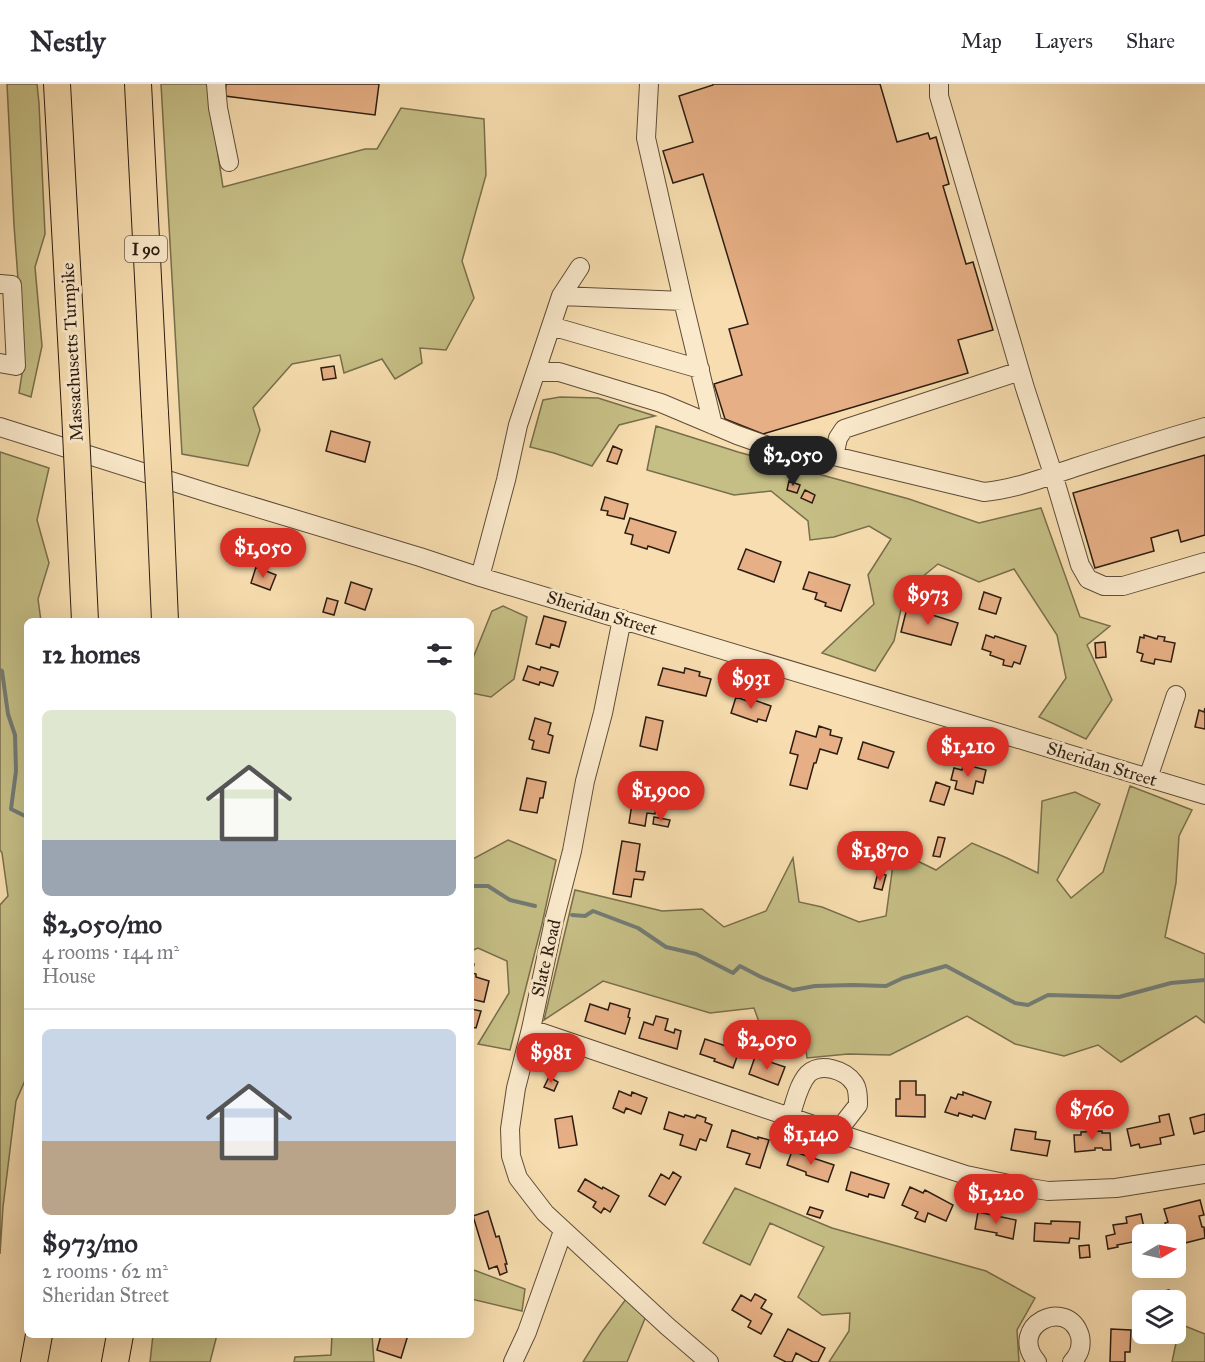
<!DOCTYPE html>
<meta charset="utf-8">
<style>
:root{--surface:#fff;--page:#f2f2f3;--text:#2b2b33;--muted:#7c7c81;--line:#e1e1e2;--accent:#d93025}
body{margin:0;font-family:"IM FELL Great Primer",serif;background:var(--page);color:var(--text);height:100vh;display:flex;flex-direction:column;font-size:22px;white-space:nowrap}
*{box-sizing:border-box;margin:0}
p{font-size:20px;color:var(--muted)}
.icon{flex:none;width:33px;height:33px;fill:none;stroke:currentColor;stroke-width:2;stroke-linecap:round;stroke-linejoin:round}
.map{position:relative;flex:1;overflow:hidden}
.panel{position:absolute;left:24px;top:534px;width:450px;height:720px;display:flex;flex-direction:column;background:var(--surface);border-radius:9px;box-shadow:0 6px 24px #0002}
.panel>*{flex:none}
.needle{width:39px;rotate:81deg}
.controls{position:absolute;left:1132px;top:1140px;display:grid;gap:12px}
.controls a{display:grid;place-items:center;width:54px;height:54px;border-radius:9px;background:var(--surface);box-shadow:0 6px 24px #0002;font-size:30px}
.price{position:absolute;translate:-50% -51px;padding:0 14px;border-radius:21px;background:var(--accent);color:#fff;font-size:20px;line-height:39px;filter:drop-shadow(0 2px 3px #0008)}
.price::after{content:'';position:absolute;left:50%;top:36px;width:18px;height:14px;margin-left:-9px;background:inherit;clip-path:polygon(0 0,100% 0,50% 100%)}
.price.on{background:#222;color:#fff}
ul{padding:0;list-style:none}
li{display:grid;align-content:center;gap:12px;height:318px;padding:0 18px}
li+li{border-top:2px solid var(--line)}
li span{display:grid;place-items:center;height:186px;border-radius:9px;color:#555}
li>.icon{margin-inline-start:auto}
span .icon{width:108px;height:108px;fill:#fffc;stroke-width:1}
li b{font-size:26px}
h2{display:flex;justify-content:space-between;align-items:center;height:72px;padding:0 18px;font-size:26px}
header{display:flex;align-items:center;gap:36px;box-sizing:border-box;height:84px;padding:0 30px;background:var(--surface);border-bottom:2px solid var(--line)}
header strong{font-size:28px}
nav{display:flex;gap:33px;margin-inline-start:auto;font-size:21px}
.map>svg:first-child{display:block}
.green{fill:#c5be85;stroke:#786e4c;stroke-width:1.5}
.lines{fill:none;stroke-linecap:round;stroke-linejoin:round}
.stream{stroke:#737b74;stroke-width:4}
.building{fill:#e7af85;stroke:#2c1d12;stroke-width:1.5}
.minor-casing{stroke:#5f4d39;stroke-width:20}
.highway-casing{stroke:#2c1d12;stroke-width:28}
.minor{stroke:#fae9cb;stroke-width:18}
.highway{stroke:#f7ddaf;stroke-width:26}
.highway-bridge-casing{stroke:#2c1d12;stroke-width:28;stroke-linecap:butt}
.highway-bridge{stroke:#f7ddaf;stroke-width:26}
.labels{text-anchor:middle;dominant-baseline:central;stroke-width:6;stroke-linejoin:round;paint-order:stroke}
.shield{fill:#fae9cb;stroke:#6a5a4a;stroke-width:1.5}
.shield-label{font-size:16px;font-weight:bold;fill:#2c1d12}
.street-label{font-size:18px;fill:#2c1d12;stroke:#fae9cb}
</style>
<header>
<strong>Nestly</strong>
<nav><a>Map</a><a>Layers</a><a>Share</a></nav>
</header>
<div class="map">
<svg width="1205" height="1278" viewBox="0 0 1205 1278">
<rect width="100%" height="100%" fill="#f7ddaf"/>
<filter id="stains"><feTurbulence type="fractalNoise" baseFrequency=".00333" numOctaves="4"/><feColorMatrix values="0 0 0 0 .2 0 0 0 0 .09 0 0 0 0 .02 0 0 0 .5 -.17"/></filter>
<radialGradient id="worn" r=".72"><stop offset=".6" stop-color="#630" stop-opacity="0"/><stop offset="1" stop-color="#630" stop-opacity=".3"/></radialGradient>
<path class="green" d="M7 0H37L39 19 45 150 35 183 42 262 31 313 19 309 24 277 14 141Z
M161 0H210L209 13 223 103 365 65H377L401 24 484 35 486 91 462 177 474 214 446 266 420 264 422 279 395 295 382 275 344 289 340 271 292 280 253 324 260 346 248 382 182 370Z
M560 313 598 314 655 332 619 341 592 382 554 369 530 363 543 316Z
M656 342 738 368 909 415 979 439 1041 424 1080 533 1110 542 1087 561 1112 616 1086 655 1039 633 1066 594 1057 551 1014 485 979 498 938 480 905 507 894 557 875 587 822 569 874 520 868 491 891 455 869 442 834 453 810 456 808 437 771 407 734 411 647 386Z
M0 368 49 384 37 436 49 479 38 515 41 537H27V992L16 1017 3 1123 0 1170V821L8 812 2 769 0 766Z
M503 522 527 533 514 595 491 613 471 609V579L492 527Z
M1130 702 1192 726 1179 752 1176 799 1165 853 1205 870V939L1196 932 1121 978 1098 961 1064 972 1015 960 967 932 890 971 848 970 807 974 804 951 759 938 754 924 710 929 603 897 544 936 575 806 662 827 702 825 724 843 766 827 793 774 799 818 822 823 859 838 886 832 895 766 936 786 972 759 1007 774 1038 789 1042 717 1075 708 1100 720 1057 796 1071 814 1103 788Z
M508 756 556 776 542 840 510 966 478 960 509 909 507 877 478 864 471 867V774L473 775Z
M735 1104 832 1144 986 1187 1035 1214 1017 1246 1019 1278H829L849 1247 850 1229 822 1231 798 1213 824 1163 770 1139 750 1181 703 1159Z
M471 1185 525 1205 522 1227 471 1215Z
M626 1215 646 1232 627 1278H583L601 1249Z
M1180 1240 1205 1250V1278H1172Z
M153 1251H217L210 1278H150Z
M332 1251H372L374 1278H294L295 1273 331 1271Z"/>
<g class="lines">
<path class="stream" d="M0 586 2 587 8 630 15 651 16 687 11 725 27 733
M471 802H488L510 816 535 822
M572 831 585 832 593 827 638 844 666 863 696 870 733 889 740 882 761 893 793 906 815 902 853 901 886 902 903 894 946 882 1015 919 1028 921 1048 911 1119 913 1171 899 1205 896"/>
</g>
<path class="building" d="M226 0H379L375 31 225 12Z
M713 0H880L897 58 928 49 930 55 936 53 949 100 943 102 966 180 973 178 993 246 958 256 968 289 763 350 725 335 714 300 742 291 729 245 748 240 703 90 673 99 663 67 693 58 679 12 713 1Z
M334 282 336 294 323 296 321 284Z
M331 347 370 358 365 378 326 367Z
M613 362 622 366 617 380 607 377Z
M1205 371V451L1181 458 1178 446 1151 454 1154 467 1095 484 1073 409Z
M789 397 800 401 797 409 787 406Z
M805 406 815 411 812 419 801 414Z
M605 413 628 420 624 435 607 431 608 427 601 426Z
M630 434 676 448 669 469 648 462 647 465 631 460 633 451 625 449Z
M249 448 266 453 259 479 253 478 252 482 245 481 246 476 240 474 246 451 248 452Z
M746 465 781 478 774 498 738 485Z
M256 483 276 491 270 506 251 499Z
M809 488 850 501 841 527 825 522 826 519 815 515 817 509 803 505Z
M351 498 372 505 365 526 345 519Z
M984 508 1001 514 996 530 979 525Z
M327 514 338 517 334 531 323 528Z
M908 520 927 525 926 529 958 539 951 561 901 548Z
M544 532 566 538 559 563 551 560 550 564 536 560Z
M986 551 994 554 995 552 1026 562 1020 580 1014 578 1012 583 1003 581 1004 576 990 571 991 568 982 565Z
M1144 551 1157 555 1158 552 1165 553 1164 557 1175 559 1171 578 1155 575 1154 580 1141 577 1143 570 1137 568 1140 553 1144 554Z
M1105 558 1106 573 1096 574 1095 559Z
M528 582 540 586 541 583 558 588 553 602 540 598 539 601 523 596Z
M663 584 684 589 685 584 700 588 699 592 711 595 706 612 658 601Z
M736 613 750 618 751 615 771 622 766 637 758 635 757 638 731 629Z
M1205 624V645L1195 643 1199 626 1204 628Z
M646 633 663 637 657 666 640 662Z
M535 634 551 639 548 650 553 652 549 669 532 665 534 657 529 655Z
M819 642 831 646 830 651 842 654 837 670 820 665 816 679H814L807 705 790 701 798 671 790 669 796 647 816 653Z
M863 658 894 668 888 684 858 675Z
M963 680 986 686 983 699 976 697 973 710 955 705 957 697 951 696 954 684 962 686Z
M527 694 546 698 543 714H540L537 729 520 726Z
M630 694 652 697 650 709 658 710 655 730 647 729 645 742 629 739 632 720 627 719Z
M936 698 950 703 944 721 930 717Z
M654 733 670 736 668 743 653 740Z
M938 753 945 754 940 773 933 772Z
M622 757 640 760 636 787 645 788 643 796 634 795 631 813 613 810Z
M878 789 886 791 882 806 874 804Z
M471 879 474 880 472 889 476 890V893L489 897 484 918 471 915Z
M610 919 630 925 628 933 630 934 625 950 585 937 590 920 608 926Z
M471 925 481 927 476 944 471 943Z
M656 932 668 935 665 946 674 949 675 945 681 947 677 965 639 954 644 938 653 941Z
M780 948 794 955 791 963 776 956Z
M705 955 732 964 731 967 738 970 733 984 714 977 715 975 700 970Z
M755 973 785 983 778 1001 749 990Z
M549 993 558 998 554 1007 544 1003Z
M900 997H916V1011H925V1033L896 1032V1015H900Z
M619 1007 631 1012 632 1008 647 1014 641 1030 626 1024 624 1029 613 1024Z
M963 1008 991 1018 985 1035 973 1031 972 1033 959 1029 958 1032 945 1028 951 1013 956 1015 958 1010 963 1011Z
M1109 1016 1111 1025 1100 1027 1099 1018Z
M669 1028 684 1033 685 1031 695 1034 697 1031 706 1034 705 1038 712 1041 706 1057 700 1055 696 1066 680 1061 683 1051 664 1045Z
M1169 1030 1174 1051 1160 1054 1161 1060 1140 1064 1139 1060 1131 1062 1127 1045 1160 1038 1159 1032Z
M1205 1030V1047L1194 1050 1190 1034Z
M572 1032 577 1061 559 1064 555 1035Z
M1015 1045 1036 1048 1035 1055 1050 1057 1047 1072 1011 1066Z
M732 1046 758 1055V1053L769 1056 760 1084 746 1080 750 1070 727 1063Z
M1102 1047V1049H1110L1111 1066H1103L1102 1064H1095V1066L1075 1068 1074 1051H1081V1048Z
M792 1067 834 1081 828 1098 806 1091V1088L787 1081Z
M673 1088 681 1093 665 1121 649 1112 661 1090 669 1095Z
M851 1088 889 1100 884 1114 869 1110 868 1113 846 1106Z
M585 1095 602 1105 603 1103 619 1112 610 1128 604 1124 601 1129 593 1123 596 1118 578 1107Z
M910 1103 923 1109 925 1106 953 1121 946 1137 928 1129 925 1138 915 1134 918 1128 902 1121Z
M1200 1116 1204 1131 1199 1132 1202 1143H1204L1205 1154 1185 1159 1182 1149 1178 1150 1176 1145 1167 1147 1165 1139 1168 1138 1164 1125Z
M810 1123 823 1127 820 1134 807 1130Z
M488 1127 496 1153 499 1152 507 1180H505L507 1188 500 1191 497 1182 489 1185 473 1132Z
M978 1128 1016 1136 1013 1155 996 1151 997 1149 975 1145Z
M1141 1130 1145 1148 1136 1149 1138 1157 1117 1161 1118 1163 1108 1165 1106 1152 1115 1150 1113 1141 1127 1139 1126 1133Z
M1051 1137 1080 1138 1079 1155 1070 1154 1069 1159 1034 1157 1035 1139 1051 1140Z
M1089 1161 1090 1173 1080 1174 1079 1162Z
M1169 1206 1172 1215 1159 1216 1157 1209Z
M755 1210 766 1216 761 1224 772 1230 761 1250 748 1243 751 1237 732 1226 741 1211 751 1217Z
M788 1245 825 1264 818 1278H813L796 1269 792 1278H786L774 1272Z
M1111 1245 1131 1246 1130 1268H1125V1278H1110Z
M381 1251H408L401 1274 377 1266Z"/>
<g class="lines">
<defs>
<path id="minor" d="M216 0 218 24 229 78
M649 0 646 54 683 217 713 341
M939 0V12L1025 304 1053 390 1080 481 1088 495 1104 502H1123L1205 478
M0 200 12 201 16 282 0 279
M561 212 683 217
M551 242 700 285
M536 288H559L661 319 737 351 785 368 834 372 984 408C1015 405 1043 394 1073 384 1116 370 1160 356 1205 343
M0 343 215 411 420 473 480 493 1205 711
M834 372 838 354 844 345 1020 287
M480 493 506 396 518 341 561 212 580 183
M622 535 603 629 585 697 572 767 554 837 531 945 516 1004 510 1045 511 1072 518 1094 545 1129 667 1242 709 1278
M1148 694 1176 611
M531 945 790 1033C795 1019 798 1001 808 990 821 978 845 986 854 999 858 1004 858 1014 858 1021L844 1039 834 1048 966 1091 1018 1102 1048 1107 1116 1104 1205 1090
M790 1033 834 1048
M513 1278 527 1248 563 1147
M1037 1278C1006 1242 1068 1211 1080 1252 1082 1262 1079 1271 1072 1278"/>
<path id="highway" d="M57 0 75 327
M138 0 155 329
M79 412 85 537
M160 420 165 537
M34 1278 39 1251
M115 1278 120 1251"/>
</defs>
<use href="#minor" class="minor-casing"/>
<use href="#highway" class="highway-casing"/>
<use href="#minor" class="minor"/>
<use href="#highway" class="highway"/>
<defs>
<path id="highway-bridge" d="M75 327 79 412
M155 329 160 420"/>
</defs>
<use href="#highway-bridge" class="highway-bridge-casing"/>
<use href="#highway-bridge" class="highway-bridge"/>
</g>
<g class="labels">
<rect class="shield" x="125" y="152" width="42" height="26" rx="4.5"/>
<g class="shield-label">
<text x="146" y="165">I 90</text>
</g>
<g class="street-label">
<text transform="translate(72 268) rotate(-93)">Massachusetts Turnpike</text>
<text transform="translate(602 529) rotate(17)">Sheridan Street</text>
<text transform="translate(1102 680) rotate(17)">Sheridan Street</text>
<text transform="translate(546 874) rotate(-77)">Slate Road</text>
</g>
</g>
<rect width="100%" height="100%" filter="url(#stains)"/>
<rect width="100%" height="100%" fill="url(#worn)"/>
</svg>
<div class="controls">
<a><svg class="needle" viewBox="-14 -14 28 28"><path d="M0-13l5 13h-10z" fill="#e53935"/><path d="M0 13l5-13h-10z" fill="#7c7c81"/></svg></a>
<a><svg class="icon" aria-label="layers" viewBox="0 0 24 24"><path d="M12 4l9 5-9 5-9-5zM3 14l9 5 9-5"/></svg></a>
</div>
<b class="price on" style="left:793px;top:403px">$2,050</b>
<b class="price" style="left:263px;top:495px">$1,050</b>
<b class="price" style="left:928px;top:542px">$973</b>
<b class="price" style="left:751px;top:626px">$931</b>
<b class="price" style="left:968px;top:694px">$1,210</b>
<b class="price" style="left:661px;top:738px">$1,900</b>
<b class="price" style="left:880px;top:798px">$1,870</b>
<b class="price" style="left:767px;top:987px">$2,050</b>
<b class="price" style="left:551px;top:1000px">$981</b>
<b class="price" style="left:1092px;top:1057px">$760</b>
<b class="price" style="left:811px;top:1082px">$1,140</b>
<b class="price" style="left:996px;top:1141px">$1,220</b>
<section class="panel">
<h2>12 homes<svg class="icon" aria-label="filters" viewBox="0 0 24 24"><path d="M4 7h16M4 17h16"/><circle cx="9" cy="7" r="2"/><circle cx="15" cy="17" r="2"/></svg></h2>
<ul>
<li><span style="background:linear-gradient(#dfe7d0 70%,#9aa5b1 0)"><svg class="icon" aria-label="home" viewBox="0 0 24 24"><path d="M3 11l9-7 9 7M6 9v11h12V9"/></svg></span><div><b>$2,050/mo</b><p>4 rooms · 144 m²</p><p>House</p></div></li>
<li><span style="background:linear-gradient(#c9d6e8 60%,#b9a48a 0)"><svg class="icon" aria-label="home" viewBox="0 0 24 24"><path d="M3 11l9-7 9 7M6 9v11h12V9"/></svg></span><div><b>$973/mo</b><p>2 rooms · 62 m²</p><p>Sheridan Street</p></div></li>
</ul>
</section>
</div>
